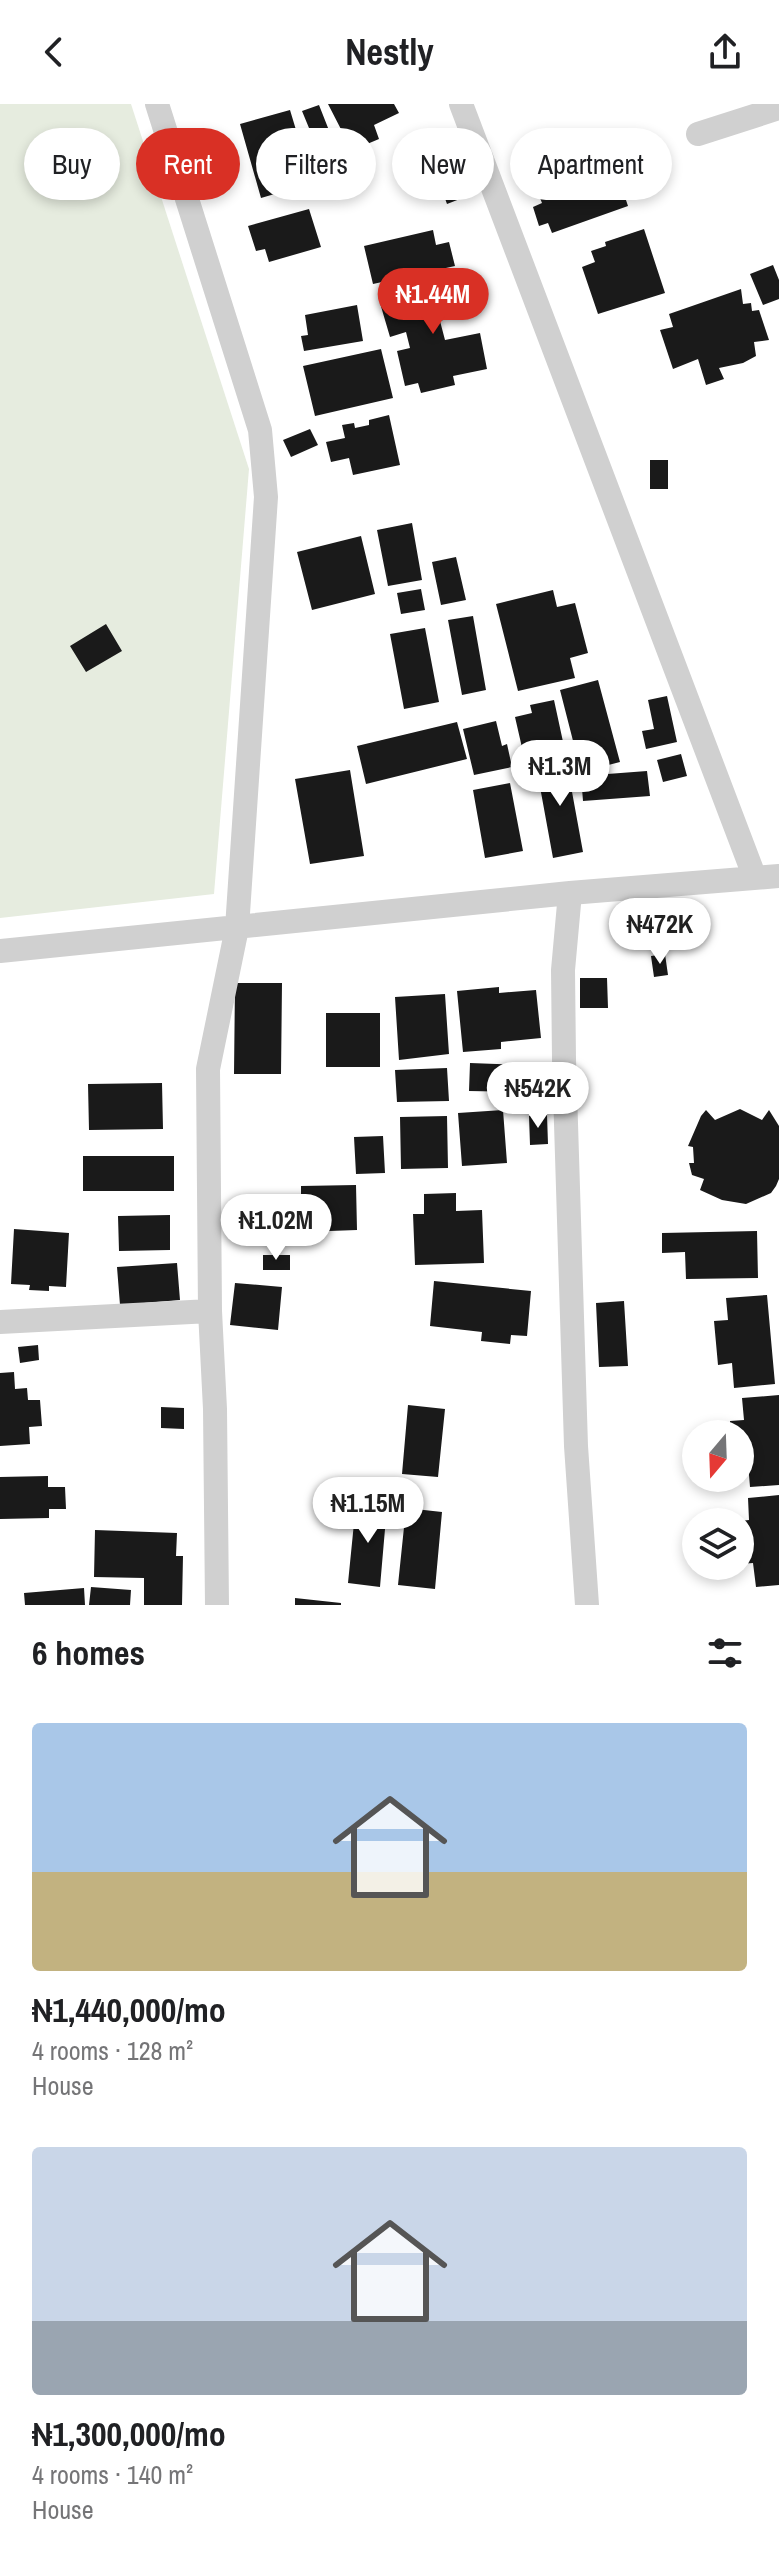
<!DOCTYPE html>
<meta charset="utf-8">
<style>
:root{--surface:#fff;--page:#f2f2f2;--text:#202124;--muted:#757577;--accent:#d93025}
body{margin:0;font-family:"Archivo Narrow",sans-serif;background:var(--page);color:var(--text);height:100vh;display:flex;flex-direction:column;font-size:30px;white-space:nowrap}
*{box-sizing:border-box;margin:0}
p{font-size:26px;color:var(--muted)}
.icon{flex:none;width:44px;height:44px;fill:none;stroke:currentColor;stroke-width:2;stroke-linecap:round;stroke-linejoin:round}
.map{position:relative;height:1501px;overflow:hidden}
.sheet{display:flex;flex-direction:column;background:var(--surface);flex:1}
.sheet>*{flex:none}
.hud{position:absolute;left:24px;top:24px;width:732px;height:72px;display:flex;gap:16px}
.needle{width:52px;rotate:199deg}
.controls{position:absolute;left:682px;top:1316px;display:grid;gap:16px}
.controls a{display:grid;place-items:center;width:72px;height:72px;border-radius:50%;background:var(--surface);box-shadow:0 4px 12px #0003;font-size:40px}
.price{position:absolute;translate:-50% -68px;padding:0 18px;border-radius:28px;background:#fff;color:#222;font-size:26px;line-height:52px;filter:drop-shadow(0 2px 4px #0008)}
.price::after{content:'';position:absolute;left:50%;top:48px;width:24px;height:18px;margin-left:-12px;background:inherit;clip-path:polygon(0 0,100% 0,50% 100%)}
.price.on{background:var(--accent);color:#fff}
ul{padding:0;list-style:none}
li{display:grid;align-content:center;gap:16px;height:424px;padding:0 32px}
li span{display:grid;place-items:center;height:248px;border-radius:8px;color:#555}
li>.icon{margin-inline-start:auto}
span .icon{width:144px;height:144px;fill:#fffc;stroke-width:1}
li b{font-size:34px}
h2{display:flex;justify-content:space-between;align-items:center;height:96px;padding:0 32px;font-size:34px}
.tag{padding:0 28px;border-radius:36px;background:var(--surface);box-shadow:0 4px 12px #0003;font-size:28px;line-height:72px}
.tag.on{background:var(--accent);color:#fff}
header{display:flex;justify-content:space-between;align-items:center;height:104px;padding:0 32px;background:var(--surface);font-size:36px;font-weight:700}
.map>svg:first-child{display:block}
.green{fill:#e6ecdf}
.building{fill:#1a1a1a}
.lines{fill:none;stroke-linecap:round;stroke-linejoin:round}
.minor{stroke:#d0d0d0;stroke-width:24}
</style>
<header><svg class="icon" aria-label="back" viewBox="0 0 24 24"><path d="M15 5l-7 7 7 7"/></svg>Nestly<svg class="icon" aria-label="share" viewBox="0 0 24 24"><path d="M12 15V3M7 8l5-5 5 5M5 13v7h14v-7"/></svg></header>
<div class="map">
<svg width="779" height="1501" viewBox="0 0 779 1501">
<rect width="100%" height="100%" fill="#fff"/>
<path class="green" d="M0 0H131L249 365 214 790 0 814Z"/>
<path class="building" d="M328 0H394L399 9 374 21 379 35 360 43 354 31 346 35Z
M319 1 332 34 316 41 302 7Z
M290 6 312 79 261 94 240 20Z
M572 30 582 53 541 70 531 46Z
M615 63 628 102 552 129 548 119 539 122 533 103 542 99 538 89Z
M456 71 465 93 447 100 439 78Z
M309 105 321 143 269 158 265 145 256 147 248 122Z
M644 125 665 189 598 210 582 163 595 158 591 147 606 142 605 138Z
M433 126 436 141 449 138 455 162 373 180 364 142Z
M773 161 779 176V195L763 201 750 170Z
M461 174 472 207 440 217 445 236 480 229 487 265 453 272 455 281 421 289 418 279 405 282 397 247 410 244 406 228 390 233 380 199Z
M741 185 743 200 751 199 752 207 759 206 769 236 754 238 756 252 743 259 719 264 724 275 706 281 698 255 673 265 660 226 673 223 669 210Z
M357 201 363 237 304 247 301 232 308 231 305 211Z
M381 245 393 294 315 312 303 262Z
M389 311 400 361 353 371 349 354 331 358 326 338 345 334 342 321 354 319 355 324 369 321V316Z
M310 325 318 341 291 353 283 336Z
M650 356H668V385H650Z
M412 419 422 476 388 482 377 426Z
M361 432 375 490 312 506 297 448Z
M456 453 466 496 441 501 432 458Z
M421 485 425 506 401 510 397 489Z
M553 486 557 503 575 499 588 549 570 554 575 574 518 587 496 500Z
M473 512 486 586 462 591 448 516Z
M106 520 122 547 86 568 70 542Z
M425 524 439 598 404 605 390 530Z
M598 576 620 658 581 668 560 586Z
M667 592 677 638 646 645 642 627 654 625 648 596Z
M554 596 565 647 547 651 548 656 526 661 515 613 532 609 530 601Z
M496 617 502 642 507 640 512 663 474 671 463 625Z
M457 618 467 655 366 680 357 642Z
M681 650 687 672 663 678 657 656Z
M566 655 583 748 553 754 536 661Z
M350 666 364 752 310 760 295 675Z
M647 667 650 692 583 697 581 672Z
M510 679 523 747 485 754 473 686Z
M665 850 668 871 654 873 651 852Z
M580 874H607L608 904H580Z
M235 879H282L281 970H234Z
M499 883V889L536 886 541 934 501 938V945L463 948 457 887Z
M445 890 449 950 399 956 395 893Z
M326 909H380V963H326Z
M470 959 525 961 524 988 469 987Z
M447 964 449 997 397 998 395 966Z
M162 979 163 1025 89 1026 88 980Z
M740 1005 762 1016 769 1006 779 1022V1075L776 1082 771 1089 746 1100 722 1096 700 1086 704 1075 692 1071 689 1059H694L693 1043 688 1042 701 1012 706 1006 715 1016Z
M503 1006 507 1059 462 1062 458 1009Z
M547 1011 548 1040 530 1041 529 1012Z
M447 1012 448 1064 401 1065 400 1013Z
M383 1032 385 1069 356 1070 354 1033Z
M83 1052H174V1087H83Z
M356 1081 357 1126 302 1128V1116H290L289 1095H301V1082Z
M456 1089V1107L482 1106 484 1159 415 1161 413 1110H424V1090Z
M170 1111V1146L119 1147 118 1112Z
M14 1125 69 1129 66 1183 49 1182V1187L29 1186 30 1181 11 1180Z
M757 1127 758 1174 686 1175 685 1148 662 1149V1129Z
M263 1151H290V1166H263Z
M177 1159 180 1196 120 1201 117 1163Z
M434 1177 531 1187 527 1232 511 1231 510 1240 481 1237 482 1228 430 1222Z
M235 1179 282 1183 278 1226 230 1221Z
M767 1191 775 1280 734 1284 732 1259 718 1261 714 1217 728 1216 726 1194Z
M624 1197 628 1262 599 1263 596 1199Z
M38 1241 39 1256 20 1259 18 1243Z
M14 1268 15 1285 27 1284 28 1296H40L42 1322 29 1323 30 1340 0 1342V1269Z
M779 1291V1381L750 1383 748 1359 740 1360V1330H731L730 1317 744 1316 742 1294Z
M408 1301 445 1305 438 1373 402 1370Z
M161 1303 184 1304V1325L161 1324Z
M48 1372V1383H65L66 1405H49V1414L0 1415V1373Z
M779 1391V1481L756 1483 753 1459 740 1460V1417L749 1416 748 1394Z
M356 1399 387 1402 380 1483 348 1479Z
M406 1404 442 1408 435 1485 398 1481Z
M95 1426 177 1429 176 1452H183L182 1501H144V1474L94 1473Z
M91 1483 131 1486 130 1501H89Z
M84 1484 85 1501H25L24 1489Z
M295 1494 341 1499V1501H295Z"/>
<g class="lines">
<path class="minor" d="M157 0 260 326 266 393 237 824 208 965 210 1207 215 1305 217 1501
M461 0 755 774
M698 30 779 4
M570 789 563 866 564 955 576 1342 587 1501
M0 847 570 789 779 772
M0 1218 210 1207"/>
</g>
</svg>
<div class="controls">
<a><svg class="needle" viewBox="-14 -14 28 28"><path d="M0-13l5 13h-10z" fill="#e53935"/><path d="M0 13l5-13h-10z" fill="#757577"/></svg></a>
<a><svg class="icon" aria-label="layers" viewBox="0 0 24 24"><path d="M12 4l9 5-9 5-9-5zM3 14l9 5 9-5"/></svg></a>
</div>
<b class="price on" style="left:433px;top:232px">₦1.44M</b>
<b class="price" style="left:560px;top:704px">₦1.3M</b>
<b class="price" style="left:660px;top:862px">₦472K</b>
<b class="price" style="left:538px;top:1026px">₦542K</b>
<b class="price" style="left:276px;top:1158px">₦1.02M</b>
<b class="price" style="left:368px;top:1441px">₦1.15M</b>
<div class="hud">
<a class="tag">Buy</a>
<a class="tag on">Rent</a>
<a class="tag">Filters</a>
<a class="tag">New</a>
<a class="tag">Apartment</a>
</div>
</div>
<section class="sheet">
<h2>6 homes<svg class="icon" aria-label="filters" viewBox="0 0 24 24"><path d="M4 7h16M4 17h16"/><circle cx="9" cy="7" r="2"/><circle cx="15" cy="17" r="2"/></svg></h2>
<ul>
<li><span style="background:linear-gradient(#a9c7e8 60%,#c2b280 0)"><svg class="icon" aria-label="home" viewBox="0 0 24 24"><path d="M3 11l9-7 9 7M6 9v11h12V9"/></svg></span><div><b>₦1,440,000/mo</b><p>4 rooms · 128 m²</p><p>House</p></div></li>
<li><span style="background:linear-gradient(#c9d6e8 70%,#9aa5b1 0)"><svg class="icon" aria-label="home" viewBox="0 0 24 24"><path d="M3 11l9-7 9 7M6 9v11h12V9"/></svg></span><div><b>₦1,300,000/mo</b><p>4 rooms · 140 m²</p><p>House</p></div></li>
</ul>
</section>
